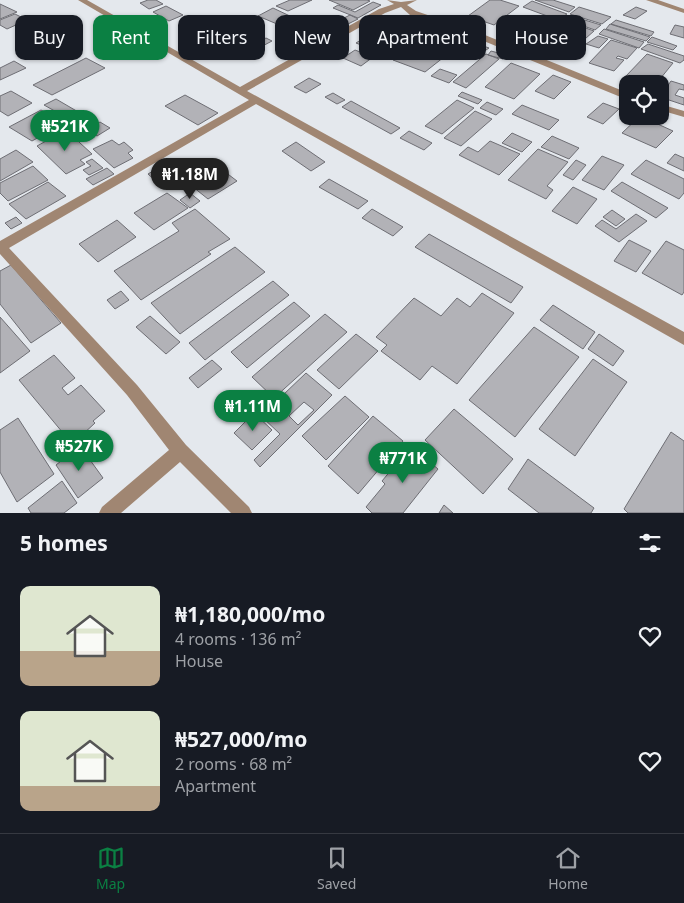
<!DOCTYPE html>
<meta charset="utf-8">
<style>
:root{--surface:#171b24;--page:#20242c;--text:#f1f3f6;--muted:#9ea1a6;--line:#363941;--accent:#0b8043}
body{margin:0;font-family:"Noto Sans",sans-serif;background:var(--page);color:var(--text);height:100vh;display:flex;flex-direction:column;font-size:19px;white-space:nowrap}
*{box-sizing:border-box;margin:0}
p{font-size:16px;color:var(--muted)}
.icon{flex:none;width:28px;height:28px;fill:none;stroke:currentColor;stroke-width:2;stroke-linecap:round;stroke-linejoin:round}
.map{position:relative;height:513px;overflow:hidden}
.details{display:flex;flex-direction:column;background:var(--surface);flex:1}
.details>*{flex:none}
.top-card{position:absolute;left:15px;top:15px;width:655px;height:45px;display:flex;gap:10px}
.buttons{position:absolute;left:619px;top:75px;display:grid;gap:10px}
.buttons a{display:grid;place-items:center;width:50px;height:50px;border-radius:10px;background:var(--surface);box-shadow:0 1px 4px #0004;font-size:25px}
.price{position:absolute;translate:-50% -42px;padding:0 11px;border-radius:18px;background:var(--accent);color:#fff;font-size:16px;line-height:32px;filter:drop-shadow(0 1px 2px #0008)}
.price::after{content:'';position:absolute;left:50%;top:30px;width:15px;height:11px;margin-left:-8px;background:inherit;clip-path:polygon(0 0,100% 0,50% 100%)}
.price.selected{background:#222;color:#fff}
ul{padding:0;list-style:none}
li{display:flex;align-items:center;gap:15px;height:125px;padding:0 20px}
li span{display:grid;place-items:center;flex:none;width:140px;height:100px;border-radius:10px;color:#555}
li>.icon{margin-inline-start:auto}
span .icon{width:60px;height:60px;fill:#fffc;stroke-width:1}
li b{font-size:21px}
h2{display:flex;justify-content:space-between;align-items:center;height:60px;padding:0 20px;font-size:21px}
.chip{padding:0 18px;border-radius:10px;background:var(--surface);box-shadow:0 1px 4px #0004;font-size:18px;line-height:45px}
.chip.selected{background:var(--accent);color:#fff}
.dock{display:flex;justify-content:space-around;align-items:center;height:70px;border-top:1px solid var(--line);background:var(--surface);font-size:14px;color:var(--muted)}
.dock a{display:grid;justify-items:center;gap:2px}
.dock .selected{color:var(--accent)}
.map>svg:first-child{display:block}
.building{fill:#b2b2b7;stroke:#6e6e74;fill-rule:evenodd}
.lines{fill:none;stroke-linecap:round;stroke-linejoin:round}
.minor{fill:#a08672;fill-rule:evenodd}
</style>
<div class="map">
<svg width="684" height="513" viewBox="0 0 684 513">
<rect width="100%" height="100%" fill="#e4e8ed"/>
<path class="building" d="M148 0H156L163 4 149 9 140 3Z
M290 0H312L288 11 276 6Z
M329 0H367L370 1 353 10Z
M490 0H500L519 6 494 25 468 16Z
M535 0H553L575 7 569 12Z
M532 1 567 14 558 20 523 7Z
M373 2 381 5 358 18 333 8 338 5 355 12Z
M0 4 17 12 0 19Z
M166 6 183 15 169 21 153 12Z
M579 7 611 17 602 24 570 14Z
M636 7 647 11 635 19 623 15Z
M273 8 292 17 277 24 258 16Z
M15 14 27 20 7 29 0 25V20Z
M350 15 358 19 340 28 332 24Z
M578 18 601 25 595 30 572 22Z
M537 19 543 21 545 19 555 23 546 30 530 24Z
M193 20 211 29 197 35 180 26Z
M616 20 654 32 651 36 611 24Z
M300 21 325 32 314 38 289 26Z
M410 21 428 27 405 43 387 36Z
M566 21 594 31 577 46 546 38Z
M610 24 650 37 646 41 606 29Z
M675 25 684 27V38L670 34Z
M235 29 257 40 237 51 214 39Z
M604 29 644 42 639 48 599 34Z
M293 31 305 36 297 41 285 36Z
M372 33 404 45 389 56 356 43Z
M598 36 608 39 599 48 586 44Z
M652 37 677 46 673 50 647 42Z
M46 38 65 46 49 54 30 45Z
M266 38 272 41 253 51 246 48Z
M543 39 574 48 566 58 535 48Z
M611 40 637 48 627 59 618 56 616 58 624 60 614 71 589 63Z
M478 44 489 48 483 52 472 48Z
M648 44 684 56V60L680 63 641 49Z
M413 45 444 57 425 72 393 60Z
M355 50 373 57 361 66 343 58Z
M491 51 506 55 503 59 488 55Z
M486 54 499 59 466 88 453 82Z
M647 54 673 63 656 84H648L626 76Z
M86 58 105 68 52 95 33 85Z
M14 61 26 68 0 80V68Z
M511 63 540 74 514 99 485 87Z
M440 69 457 75 449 83 431 76Z
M553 75 571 82 554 99 535 91Z
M309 78 321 84 306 93 294 87Z
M671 81 684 85V90L679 89 675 95 684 98V105L660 97Z
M11 91 32 103 8 116 0 111V96Z
M462 92 482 100 478 104 458 96Z
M333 93 345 100 337 104 325 97Z
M185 95 218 113 198 125 165 106Z
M56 99 80 113 69 119 44 105Z
M457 100 474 108 442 134 425 126Z
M351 101 400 128 391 134 342 107Z
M487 102 503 109 496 115 480 108Z
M603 103 619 109 603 124 587 117Z
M522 105 559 120 549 130 512 114Z
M41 110 64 123 32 141 9 127Z
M475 111 492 119 461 146 444 138Z
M640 116 673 131 656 148 622 133Z
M85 117 96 122 83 130 72 125Z
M100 122 110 128 97 136 87 130Z
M66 130 92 154 80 160 85 164 66 174 37 146Z
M409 131 432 143 424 150 400 138Z
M512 133 532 142 522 152 502 143Z
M552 136 579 148 569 159 541 147Z
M112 140 119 145 124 142 133 150 128 153 133 158 114 168 93 149Z
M490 141 520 154 499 175 459 155 468 147 478 152Z
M296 142 325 162 311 171 282 151Z
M538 149 568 162 547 186 553 190 546 199 508 180Z
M16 150 33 162 0 181V159Z
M675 154 684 158V171L667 163Z
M602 156 624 165 604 190 582 180Z
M92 159 103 168 89 175 83 170 91 166 86 162Z
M576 160 586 165 573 180 563 175Z
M646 160 684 179V193L679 199 631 174Z
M168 162 178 169 157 182 148 174Z
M212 162 237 181 208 199 183 179Z
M33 166 48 180 8 201 0 193V183Z
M107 168 114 174 93 185 86 179Z
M329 179 368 201 358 209 319 187Z
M48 182 66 196 26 219 9 204Z
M622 182 668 208 656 218 611 191Z
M573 187 597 199 577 224 552 211Z
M167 193 188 208 154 230 134 213Z
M190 193 200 201 190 208 180 200Z
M195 209 230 239 208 252 211 254 141 300 114 271 179 231 172 223Z
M372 209 403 227 393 236 362 218Z
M612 210 625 219 616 226 603 217Z
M636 214 647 221 619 242 595 226 602 220 616 229Z
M16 217 22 223 11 229 5 223Z
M117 220 136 237 98 262 79 244Z
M429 234 523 287 511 303 415 247Z
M629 240 651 251 636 272 614 261Z
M666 241 684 250V292L682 295 642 273Z
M235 247 265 272 180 334 151 303Z
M11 265 61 323 31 343 0 304V271Z
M273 281 289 295 205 360 189 343Z
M121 291 129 300 115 309 107 300Z
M482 293 514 313 457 384 432 366 420 380 381 351 387 345 376 337 414 298 441 316 457 298 470 307Z
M294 302 310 316 247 368 231 352Z
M553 305 595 332 583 349 540 320Z
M325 314 347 332 274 398 252 377Z
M150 316 180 342 166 354 136 327Z
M0 317 30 351 0 373Z
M534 327 579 357 515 437 469 400Z
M356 334 378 351 339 389 317 370Z
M599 334 624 351 613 366 588 349Z
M54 355 75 378 62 388 68 395 81 385 105 411 93 421 95 423 82 435 78 431 68 439 19 380Z
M593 359 627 382 575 456 539 429Z
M212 360 222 369 198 388 189 378Z
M306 373 332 395 260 467 254 460 280 434 261 416ZM304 402 314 410 298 425 289 416Z
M345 396 369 417 326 460 302 436Z
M454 409 513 459 483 494 425 440Z
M254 413 272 430 252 450 234 433Z
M373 416 403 441 358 494 328 466Z
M18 418 54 474 17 502 0 472V430Z
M671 432 684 441V513H628L624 509Z
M80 446 103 478 78 498 56 465Z
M411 446 438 469 403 513H372L366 507 385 484 382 481Z
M528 459 594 508 591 513H539L508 489Z
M62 481 77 503 64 513H31L28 508Z
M444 505 453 513H439Z"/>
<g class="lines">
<path class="minor" d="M78 0H87L240 87 379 9 394 4 387 0 401 2 417 0 407 5 416 11 480 33 628 93V100L474 37 410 15 401 7 385 13 247 91 684 332V345L256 104 9 248 137 385 186 445 249 507 252 513H231L180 462 121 513H99L102 507 169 450 127 395 0 254V241L249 100Z
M646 0H658L684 9V13Z
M660 104 684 111V117L660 110Z"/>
</g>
</svg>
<div class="buttons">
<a><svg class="icon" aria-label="locate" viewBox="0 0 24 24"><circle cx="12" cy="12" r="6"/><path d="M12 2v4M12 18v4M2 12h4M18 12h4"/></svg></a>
</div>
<b class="price" style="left:65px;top:152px">₦521K</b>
<b class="price selected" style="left:190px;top:200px">₦1.18M</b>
<b class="price" style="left:253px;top:432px">₦1.11M</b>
<b class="price" style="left:79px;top:472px">₦527K</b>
<b class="price" style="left:403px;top:484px">₦771K</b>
<div class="top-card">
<a class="chip">Buy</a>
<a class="chip selected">Rent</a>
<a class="chip">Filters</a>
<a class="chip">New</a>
<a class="chip">Apartment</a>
<a class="chip">House</a>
</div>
</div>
<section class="details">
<h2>5 homes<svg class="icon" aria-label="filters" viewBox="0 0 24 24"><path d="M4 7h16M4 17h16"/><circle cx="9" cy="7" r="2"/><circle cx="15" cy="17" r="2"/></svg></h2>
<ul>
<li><span style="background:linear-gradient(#dfe7d0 65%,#b9a48a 0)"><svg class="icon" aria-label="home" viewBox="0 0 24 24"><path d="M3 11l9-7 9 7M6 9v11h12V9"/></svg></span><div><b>₦1,180,000/mo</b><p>4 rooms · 136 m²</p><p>House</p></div><svg class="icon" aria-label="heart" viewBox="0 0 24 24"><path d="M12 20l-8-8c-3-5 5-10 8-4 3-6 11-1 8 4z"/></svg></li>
<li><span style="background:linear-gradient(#dfe7d0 75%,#b9a48a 0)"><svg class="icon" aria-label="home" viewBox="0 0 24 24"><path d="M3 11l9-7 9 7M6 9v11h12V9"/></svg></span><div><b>₦527,000/mo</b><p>2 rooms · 68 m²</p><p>Apartment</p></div><svg class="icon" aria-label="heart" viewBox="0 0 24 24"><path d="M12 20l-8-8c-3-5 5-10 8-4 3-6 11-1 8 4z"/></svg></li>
</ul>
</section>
<nav class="dock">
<a class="selected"><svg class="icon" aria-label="map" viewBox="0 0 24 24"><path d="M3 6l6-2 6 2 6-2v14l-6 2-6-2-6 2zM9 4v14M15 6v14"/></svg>Map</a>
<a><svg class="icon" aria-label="saved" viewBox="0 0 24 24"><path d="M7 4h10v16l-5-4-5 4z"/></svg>Saved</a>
<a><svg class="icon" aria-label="home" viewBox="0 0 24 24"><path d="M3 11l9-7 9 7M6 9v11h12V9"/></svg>Home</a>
</nav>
